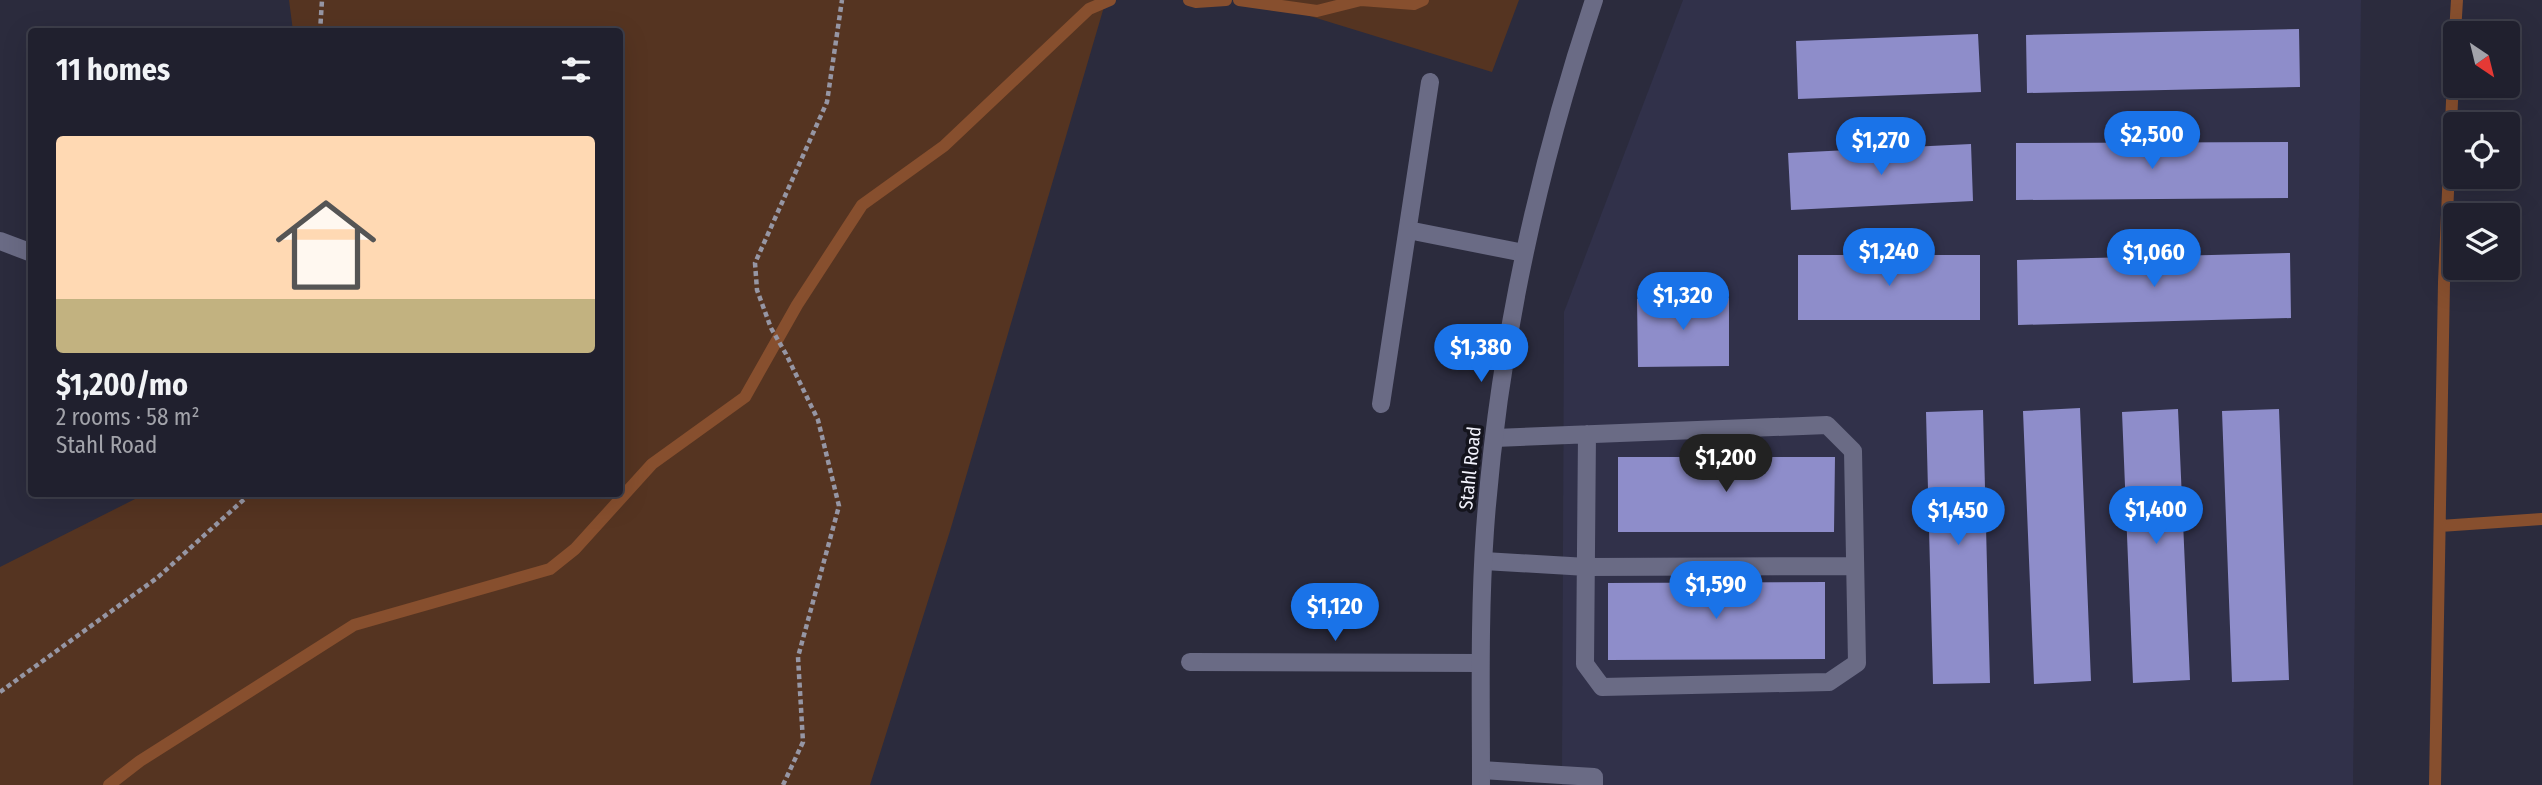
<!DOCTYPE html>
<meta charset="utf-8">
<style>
:root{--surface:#20202e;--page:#282836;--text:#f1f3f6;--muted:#a2a3aa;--line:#3d3e4a;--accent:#1a73e8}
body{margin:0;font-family:"Fira Sans Condensed",sans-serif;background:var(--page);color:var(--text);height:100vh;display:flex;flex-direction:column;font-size:26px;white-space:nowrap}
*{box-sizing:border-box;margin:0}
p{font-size:23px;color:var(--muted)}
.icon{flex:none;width:38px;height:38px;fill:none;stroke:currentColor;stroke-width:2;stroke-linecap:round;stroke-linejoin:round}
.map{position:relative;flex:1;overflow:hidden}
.sheet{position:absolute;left:28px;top:28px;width:595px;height:469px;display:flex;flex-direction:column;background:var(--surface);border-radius:7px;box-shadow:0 7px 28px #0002,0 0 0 2px var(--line)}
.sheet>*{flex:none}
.needle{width:46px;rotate:145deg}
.buttons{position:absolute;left:2443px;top:21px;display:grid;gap:14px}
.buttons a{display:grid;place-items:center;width:77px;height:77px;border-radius:7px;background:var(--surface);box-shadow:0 7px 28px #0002,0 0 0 2px var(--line);font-size:35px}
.price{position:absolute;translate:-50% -60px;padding:0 16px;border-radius:24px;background:var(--accent);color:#fff;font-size:23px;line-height:46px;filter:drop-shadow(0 2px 4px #0008)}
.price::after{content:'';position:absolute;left:50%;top:42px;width:21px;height:16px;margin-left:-10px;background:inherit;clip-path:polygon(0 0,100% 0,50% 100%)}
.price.on{background:#222;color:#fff}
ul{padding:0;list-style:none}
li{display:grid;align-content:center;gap:14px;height:371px;padding:0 28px}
li span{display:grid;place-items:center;height:217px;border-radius:7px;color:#555}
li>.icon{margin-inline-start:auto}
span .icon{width:126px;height:126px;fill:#fffc;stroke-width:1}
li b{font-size:30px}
h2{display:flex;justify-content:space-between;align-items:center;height:84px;padding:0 28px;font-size:30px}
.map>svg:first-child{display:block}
.built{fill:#31314a}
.green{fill:#553421}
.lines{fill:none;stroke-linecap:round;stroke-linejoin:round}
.stream{stroke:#874f2e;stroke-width:12}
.building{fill:#8e8dca}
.path{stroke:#9696a4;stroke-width:4.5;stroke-dasharray:5 3.5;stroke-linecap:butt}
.service{stroke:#6a6b85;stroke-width:18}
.minor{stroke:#6a6b85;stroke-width:18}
.tertiary{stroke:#6a6b85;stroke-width:18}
.labels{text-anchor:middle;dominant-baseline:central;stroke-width:7;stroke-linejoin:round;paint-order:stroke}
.street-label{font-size:19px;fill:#f3f3fd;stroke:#14141d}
</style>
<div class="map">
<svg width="2542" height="785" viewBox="0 0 2542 785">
<rect width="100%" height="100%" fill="#2b2b3d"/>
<path class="built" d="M1683 0H2361L2353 785H1562L1564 312Z"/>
<path class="green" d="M289 0H1106L950 531 870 785H0V567L145 494H620V32L293 31Z
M1258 0H1519L1492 72Z"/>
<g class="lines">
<path class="stream" d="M1189 0 1196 2 1226 0
M1239 0 1317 11 1361 0 1414 4 1423 0
M2455 33 2457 0
M2440 526 2542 519
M109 785 140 761 354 625 550 569 575 549 652 464 745 397 797 305 862 205 944 146 1089 9 1110 0
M2435 785 2444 282 2455 34"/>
</g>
<path class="building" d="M2299 29 2300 87 2027 93 2026 35Z
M1978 34 1981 92 1798 99 1796 41Z
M2288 142V198L2016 200V143Z
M1971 144 1973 201 1791 210 1788 153Z
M2290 253 2291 318 2018 325 2017 260Z
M1798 255H1980V320H1798Z
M1729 298V366L1638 367 1637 299Z
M2080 408 2091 681 2034 684 2023 411Z
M2178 409 2190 680 2133 683 2122 412Z
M2279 409 2289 680 2232 682 2222 411Z
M1983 410 1990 683 1933 684 1926 412Z
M1618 457H1835L1834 532H1618Z
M1825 582V659L1608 660V583Z"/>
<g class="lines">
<path class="path" d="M320 32 322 0
M0 692 157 578 250 494
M783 785 803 742 798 657 839 506 818 420 786 354 771 328 757 290 755 263 827 102 842 0"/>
<path class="service" d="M1408 230 1524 253
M1381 404 1430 82
M1495 438 1827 425 1853 451 1857 663 1829 682 1602 687 1585 664 1587 434
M1484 561 1587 567 1855 566
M1481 770 1594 777V785"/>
<path class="minor" d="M0 241 32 253
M1190 662 1480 663"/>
<path class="tertiary" d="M1481 785C1481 700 1479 615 1485 530 1498 349 1537 171 1594 0"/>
</g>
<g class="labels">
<g class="street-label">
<text transform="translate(1470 468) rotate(-84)">Stahl Road</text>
</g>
</g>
</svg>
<div class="buttons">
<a><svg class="needle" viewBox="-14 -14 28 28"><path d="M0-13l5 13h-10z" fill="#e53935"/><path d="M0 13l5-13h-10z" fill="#a2a3aa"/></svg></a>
<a><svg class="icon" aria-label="locate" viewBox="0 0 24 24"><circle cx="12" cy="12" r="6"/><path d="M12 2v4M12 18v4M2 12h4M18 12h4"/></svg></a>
<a><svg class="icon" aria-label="layers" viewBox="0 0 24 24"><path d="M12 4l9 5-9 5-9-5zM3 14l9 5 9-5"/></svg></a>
</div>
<b class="price" style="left:2152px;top:171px">$2,500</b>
<b class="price" style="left:1881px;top:177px">$1,270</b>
<b class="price" style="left:1889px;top:288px">$1,240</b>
<b class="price" style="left:2154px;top:289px">$1,060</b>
<b class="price" style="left:1683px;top:332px">$1,320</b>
<b class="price" style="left:1481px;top:384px">$1,380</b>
<b class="price on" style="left:1726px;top:494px">$1,200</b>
<b class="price" style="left:2156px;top:546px">$1,400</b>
<b class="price" style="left:1958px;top:547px">$1,450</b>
<b class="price" style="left:1716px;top:621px">$1,590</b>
<b class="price" style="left:1335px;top:643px">$1,120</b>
<section class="sheet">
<h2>11 homes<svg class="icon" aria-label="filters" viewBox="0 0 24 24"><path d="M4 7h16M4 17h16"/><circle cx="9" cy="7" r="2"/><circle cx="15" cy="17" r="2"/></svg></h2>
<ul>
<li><span style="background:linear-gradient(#ffd9b3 75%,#c2b280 0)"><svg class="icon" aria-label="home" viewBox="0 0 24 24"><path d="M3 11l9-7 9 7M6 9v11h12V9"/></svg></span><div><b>$1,200/mo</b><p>2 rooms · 58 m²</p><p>Stahl Road</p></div></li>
</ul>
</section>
</div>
